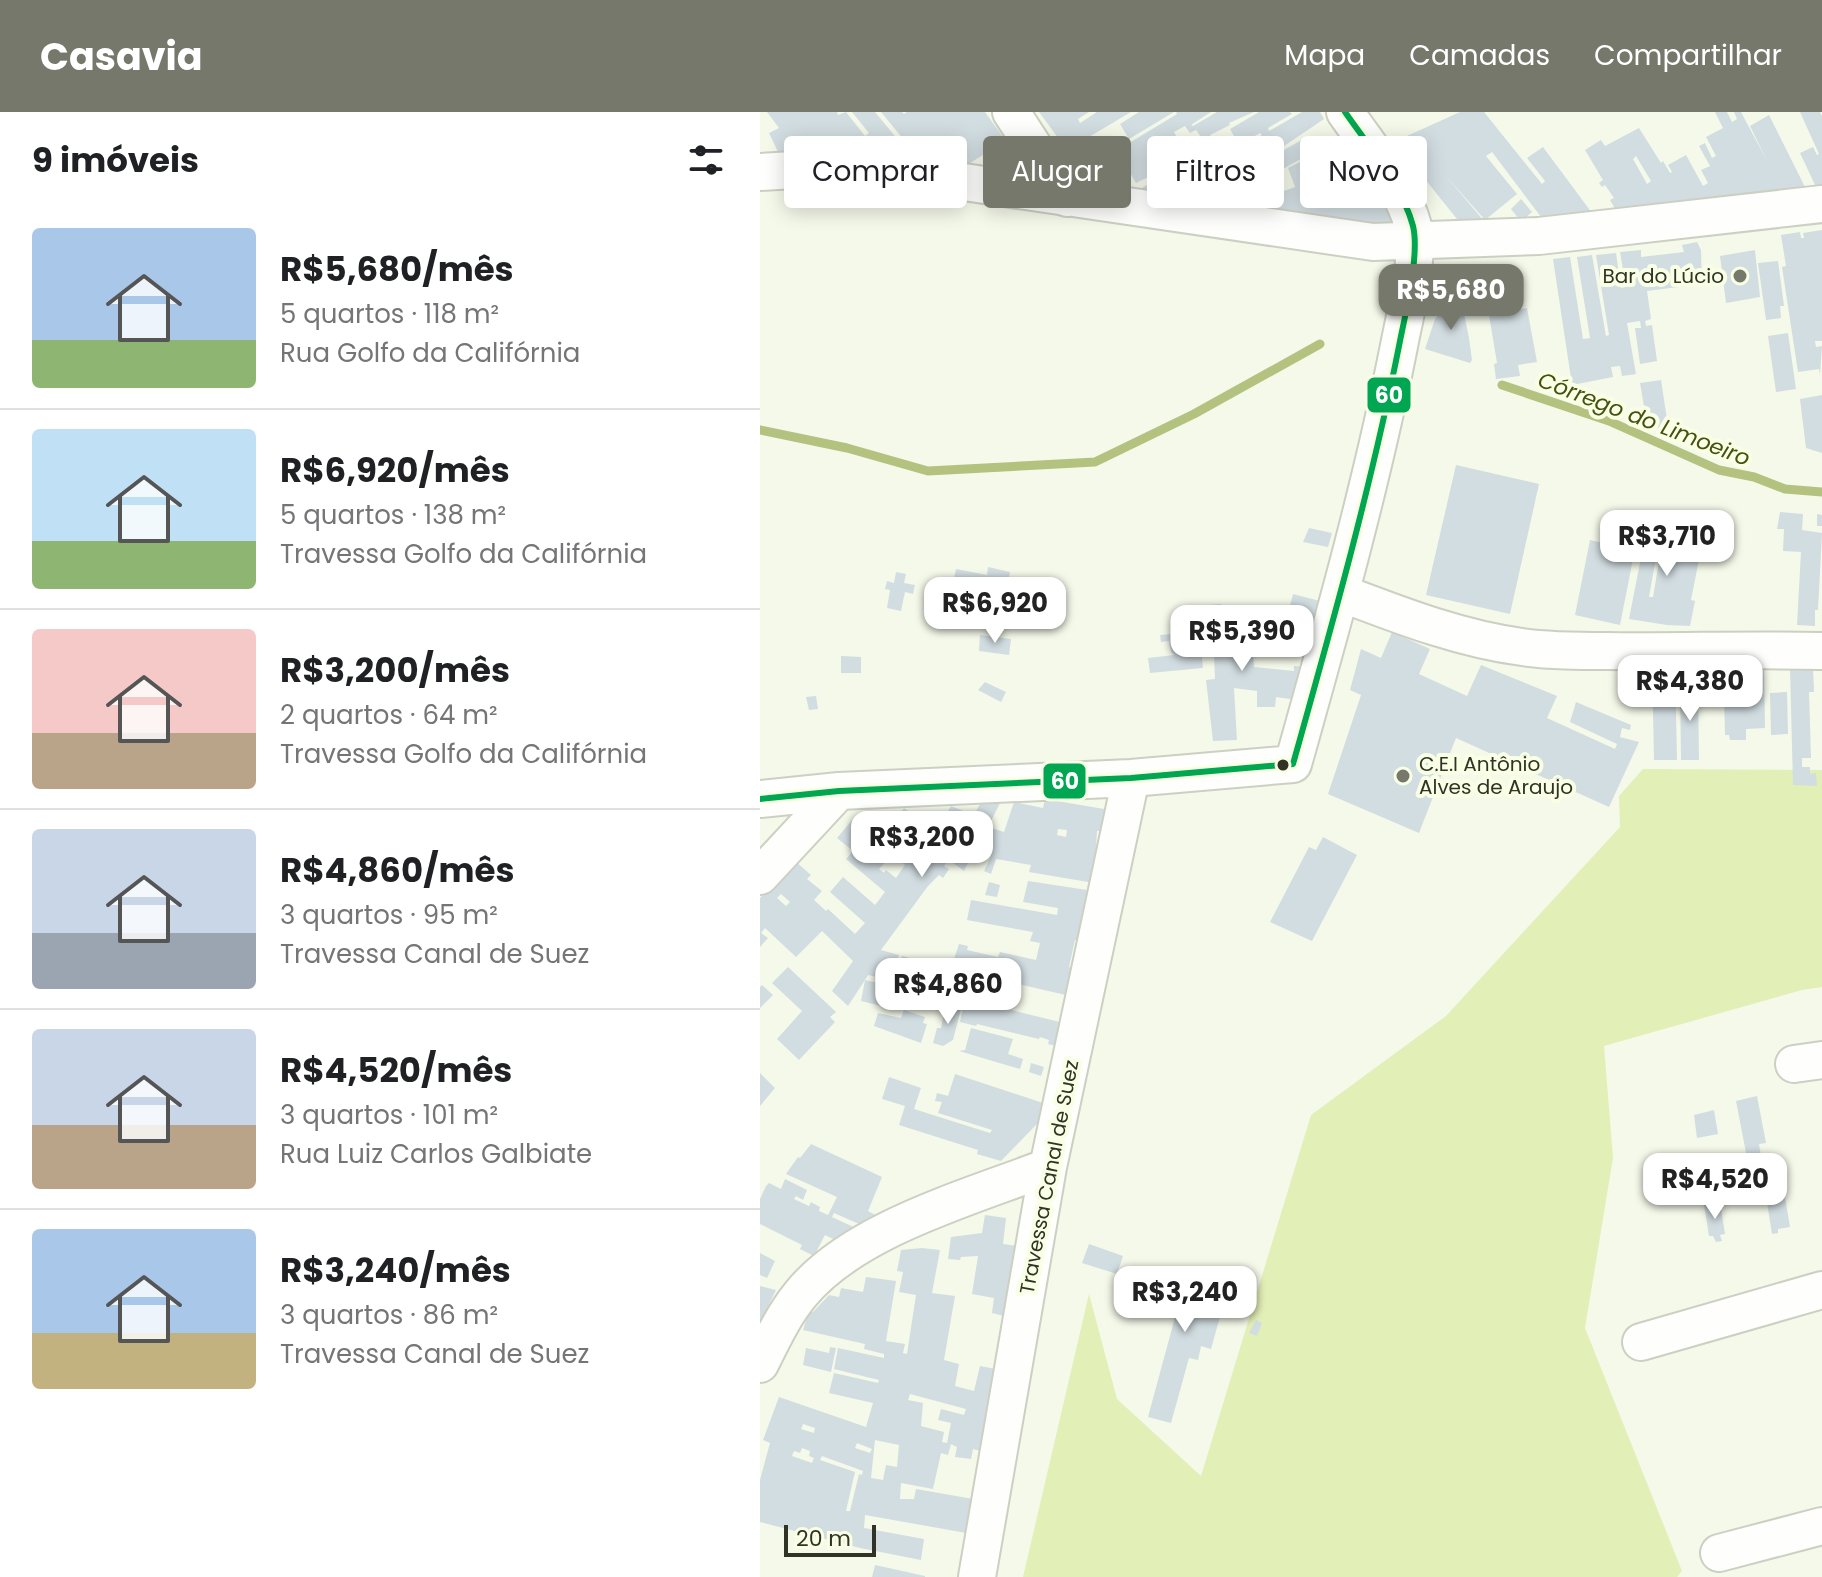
<!DOCTYPE html>
<html lang="pt">
<meta charset="utf-8">
<style>
:root{--surface:#fff;--page:#f6f6f6;--text:#202124;--muted:#757577;--line:#e0e0e0;--accent:#75786b}
body{margin:0;font-family:Poppins,sans-serif;background:var(--page);color:var(--text);height:100vh;display:flex;flex-direction:column;font-size:30px;white-space:nowrap}
*{box-sizing:border-box;margin:0}
p{font-size:26px;color:var(--muted)}
.icon{flex:none;width:44px;height:44px;fill:none;stroke:currentColor;stroke-width:2;stroke-linecap:round;stroke-linejoin:round}
.map{position:relative;flex:1;overflow:hidden}
.side{display:flex;flex-direction:column;background:var(--surface);width:760px}
.side>*{flex:none}
.banner{position:absolute;left:24px;top:24px;width:760px;height:72px;display:flex;gap:16px}
.scale{position:absolute;left:24px;bottom:20px;width:92px;box-sizing:border-box;padding-left:8px;border:4px solid #303326;border-top:0;font-size:22px;line-height:28px;white-space:nowrap;color:#303326;-webkit-text-stroke:6px #f8ffe4;paint-order:stroke}
.price{position:absolute;translate:-50% -68px;padding:0 18px;border-radius:16px;background:#fff;color:#222;font-size:26px;line-height:52px;filter:drop-shadow(0 2px 4px #0008)}
.price::after{content:'';position:absolute;left:50%;top:48px;width:24px;height:18px;margin-left:-12px;background:inherit;clip-path:polygon(0 0,100% 0,50% 100%)}
.price.active{background:var(--accent);color:#fff}
ul{padding:0;list-style:none}
li{display:flex;align-items:center;gap:24px;height:200px;padding:0 32px}
li+li{border-top:2px solid var(--line)}
li span{display:grid;place-items:center;flex:none;width:224px;height:160px;border-radius:8px;color:#555}
li>.icon{margin-inline-start:auto}
span .icon{width:96px;height:96px;fill:#fffc;stroke-width:1}
li b{font-size:34px}
h2{display:flex;justify-content:space-between;align-items:center;height:96px;padding:0 32px;font-size:34px}
.chip{padding:0 28px;border-radius:8px;background:var(--surface);box-shadow:0 4px 20px #0003;font-size:28px;line-height:72px}
.chip.active{background:var(--accent);color:#fff}
header{display:flex;align-items:center;gap:48px;box-sizing:border-box;height:112px;padding:0 40px;background:var(--accent);color:#fff}
header strong{font-size:38px}
nav{display:flex;gap:44px;margin-inline-start:auto;font-size:28px}
main{display:flex;flex:1;min-height:0}
.map>svg:first-child{display:block}
.green{fill:#e2efb7}
.lines{fill:none;stroke-linecap:round;stroke-linejoin:round}
.stream{stroke:#b4c280;stroke-width:9}
.building{fill:#d2dde1;fill-rule:evenodd}
.minor-casing{stroke:#ccd0c3;stroke-width:40}
.minor{stroke:#fefefc;stroke-width:36}
.bus-1-casing{stroke:#f8ffe4;stroke-width:12}
.bus-1{stroke:#00a651;stroke-width:6}
.poi-dot{fill:#75786b;stroke:#f8ffe4;stroke-width:3}
.bus-dot{fill:#303326;stroke:#f8ffe4;stroke-width:3}
.labels{text-anchor:middle;dominant-baseline:central;stroke-width:8;stroke-linejoin:round;paint-order:stroke}
.poi-label{font-size:20px;fill:#303326;stroke:#f8ffe4;text-anchor:end}
.street-label{font-size:20px;fill:#303326;stroke:#f8ffe4}
.water-label{font-size:22px;font-style:italic;fill:#465110;stroke:#f8ffe4}
.line-badge{stroke:#f8ffe4;stroke-width:3}
.badge-label{font-size:22px;text-anchor:middle;font-weight:bold;fill:#fff}
</style>
<header>
<strong>Casavia</strong>
<nav><a>Mapa</a><a>Camadas</a><a>Compartilhar</a></nav>
</header>
<main>
<section class="side">
<h2>9 imóveis<svg class="icon" aria-label="filters" viewBox="0 0 24 24"><path d="M4 7h16M4 17h16"/><circle cx="9" cy="7" r="2"/><circle cx="15" cy="17" r="2"/></svg></h2>
<ul>
<li><span style="background:linear-gradient(#a9c7e8 70%,#8fb573 0)"><svg class="icon" aria-label="home" viewBox="0 0 24 24"><path d="M3 11l9-7 9 7M6 9v11h12V9"/></svg></span><div><b>R$5,680/mês</b><p>5 quartos · 118 m²</p><p>Rua Golfo da Califórnia</p></div></li>
<li><span style="background:linear-gradient(#bfe0f5 70%,#8fb573 0)"><svg class="icon" aria-label="home" viewBox="0 0 24 24"><path d="M3 11l9-7 9 7M6 9v11h12V9"/></svg></span><div><b>R$6,920/mês</b><p>5 quartos · 138 m²</p><p>Travessa Golfo da Califórnia</p></div></li>
<li><span style="background:linear-gradient(#f6c9c9 65%,#b9a48a 0)"><svg class="icon" aria-label="home" viewBox="0 0 24 24"><path d="M3 11l9-7 9 7M6 9v11h12V9"/></svg></span><div><b>R$3,200/mês</b><p>2 quartos · 64 m²</p><p>Travessa Golfo da Califórnia</p></div></li>
<li><span style="background:linear-gradient(#c9d6e8 65%,#9aa5b1 0)"><svg class="icon" aria-label="home" viewBox="0 0 24 24"><path d="M3 11l9-7 9 7M6 9v11h12V9"/></svg></span><div><b>R$4,860/mês</b><p>3 quartos · 95 m²</p><p>Travessa Canal de Suez</p></div></li>
<li><span style="background:linear-gradient(#c9d6e8 60%,#b9a48a 0)"><svg class="icon" aria-label="home" viewBox="0 0 24 24"><path d="M3 11l9-7 9 7M6 9v11h12V9"/></svg></span><div><b>R$4,520/mês</b><p>3 quartos · 101 m²</p><p>Rua Luiz Carlos Galbiate</p></div></li>
<li><span style="background:linear-gradient(#a9c7e8 65%,#c2b280 0)"><svg class="icon" aria-label="home" viewBox="0 0 24 24"><path d="M3 11l9-7 9 7M6 9v11h12V9"/></svg></span><div><b>R$3,240/mês</b><p>3 quartos · 86 m²</p><p>Travessa Canal de Suez</p></div></li>
</ul>
</section>
<div class="map">
<svg width="1062" height="1465" viewBox="0 0 1062 1465">
<rect width="100%" height="100%" fill="#f5f9ea"/>
<path class="green" d="M883 657 1062 658V875L1042 878 844 934 853 1046 825 1216 922 1459 917 1465H263L329 1182 357 1287 441 1364 551 1003 686 904 860 715 859 684Z"/>
<g class="lines">
<path class="stream" d="M742 273 849 309 959 358 994 365 1025 377 1062 380
M0 318 87 336 168 359 335 350 434 302 560 232"/>
</g>
<path class="building" d="M7 0H77L78 3 86 0 105 24 109 21 92 0H115L153 46 20 44 9 21 19 16Z
M121 0H142L144 2 147 0H225L256 43 237 55 226 41 207 53 201 46 183 57 162 50Z
M279 0H329L318 7 320 11 337 0H371L307 38Z
M379 0H414L369 27 360 12Z
M416 0H451L431 13 433 14 457 0H494L469 11 470 13 450 23 453 28 446 32 436 18 430 21 425 14 414 20 429 49 418 56 415 52 376 71 368 57 334 77 323 59 417 2Z
M499 0H530L532 2 508 16 509 19 542 0H560L564 7 499 51H493L483 34 502 23 500 21 479 33 470 17Z
M700 0H724L782 72 785 69 767 46 783 35 832 101 784 109 732 40 726 44 757 82 725 108 686 64 724 109 709 122 648 46 650 44 638 28Z
M955 0H967L972 10 977 7 974 0H981L1006 47 990 14 1009 3 1047 79 858 102 850 88 854 86 845 73 842 75 839 71 843 68 825 38 841 28 845 34 879 16 901 51 903 49 910 61 912 60 908 53 926 43 943 74 948 71 941 58 950 54 939 34 945 31 952 46 956 44 946 25 963 16ZM876 44 891 69 887 72 873 47Z
M1040 0H1060L1062 4V72L1056 75 1040 41 1053 35 1057 43 1059 42Z
M340 24 347 37 319 54 312 42Z
M547 25 555 39 507 66 499 52Z
M580 30 634 108 626 123 498 104 490 92 488 93 482 80 503 69 510 84 535 75 528 56ZM558 75 577 77 575 90 556 88Z
M475 39 486 58 468 68 457 50Z
M397 67 409 94 370 83Z
M761 87 772 100 764 107 762 104 759 107 751 97Z
M1062 118V229H1055L1056 235 1062 234 1060 263 1059 257 1038 260 1022 155 1026 154 1021 123 1040 120 1041 126H1044L1043 121Z
M937 130 941 138 942 172 887 179 891 207 885 209 886 214 892 213 897 249 880 252 875 216H881L880 209 867 211 876 262 862 264 860 254 851 255 853 265 812 273 793 147 810 145 823 227 830 226 817 145 832 143 846 224 849 223 836 143 856 141 861 176 866 175 860 140 881 138V145L924 140 922 133Z
M995 138 1000 185 966 191 960 144Z
M1018 149 1024 194H1020L1021 206 1006 208 998 151Z
M742 157 748 199 767 196 777 250 758 253 760 264 736 267 734 252 737 251 722 161Z
M699 177 709 226 712 248 710 251 665 237 675 207Z
M1028 221 1036 277 1016 280 1008 224Z
M901 268 908 314 888 318 880 271Z
M1062 283V341L1046 336 1040 287Z
M696 353 779 372 750 502 666 483Z
M1020 400 1043 402 1042 418 1062 421 1058 498H1055V514L1037 513 1041 440 1023 439 1024 417H1017Z
M1057 402 1062 403V414H1057Z
M879 411 901 417 889 485H893L903 426 923 430 926 414 945 417 931 488 935 489 930 514 907 513 869 507 885 425 877 423Z
M549 416 572 421 568 435 543 430Z
M830 428 852 433 849 445 853 446 854 438 874 442 860 513 815 503Z
M228 455 250 460 241 507 188 494 196 457 227 463Z
M136 460 146 462 144 471 155 473 153 482 145 480 141 499 127 496 130 478 125 477 127 469 134 471Z
M533 482 560 489 555 509 552 508 549 517 525 512Z
M461 492 462 502 481 500 482 510H491L494 555 534 559V554L547 555 544 589 516 585 515 595H497V579L474 576 477 628 453 629 446 568 455 567 454 542 451 517H441V502H451L450 493Z
M632 520 670 537 659 562 707 584 721 553 797 584 787 606 855 637 857 632 810 610 816 590 871 613 870 618 862 616 860 625 879 630 849 695 696 626 659 721 568 682 601 583 590 578 601 537 621 546Z
M426 521 427 529 440 527 443 556 390 561 388 546 414 543 411 540 409 529 401 530 400 523Z
M220 523 251 527 249 543 219 539Z
M81 544 101 545V561H81Z
M892 552 915 553 917 648H894Z
M984 554 1004 555 1005 616 986 617V628H970L969 623H965L964 582H985Z
M1030 556H1053L1054 580H1049L1051 646H1042V655H1050V662L1056 661 1057 674 1033 673Z
M225 570 246 580 241 590 218 578Z
M938 574 939 648H921L920 575Z
M1027 580 1028 622 1011 623 1010 581Z
M56 584 58 597 49 598 46 585Z
M285 687 344 697 347 701 345 719H337L334 771 269 760 271 753 236 747 231 762 224 759 231 744 215 737 204 759 192 750 200 738 197 736 184 754 189 757 183 766 179 763 168 774 121 838 139 843 131 868 108 863 105 868 139 876 134 897 101 889 105 868 88 894 72 879 93 849 62 819 36 845 5 816 1 821 8 826 0 835V786L35 749 51 763 47 767 62 779 54 788 66 799 68 797 95 822 105 811 70 780 83 765 115 793 125 780 86 747 93 739 77 726 92 708 120 733 144 696 171 715 173 713 178 716 191 694 214 703 221 690 240 691 228 715 244 720 254 690 283 696ZM298 717 307 718 306 725 297 723ZM132 743 145 753 136 766 126 758 124 761 119 757ZM21 782 30 790 26 794 17 786Z
M563 725 597 743 552 829 510 810 549 735 556 738Z
M268 769 327 778 323 801 328 802 323 829 315 828 309 855 316 857 310 884 249 870 243 896 308 912 303 936 288 932 289 928 280 925 279 927 217 912 216 914 200 910 205 887 224 891 230 866 223 863 220 871 191 863 189 877 158 870 160 864 138 858 142 844 191 856 199 832 208 834 207 838 238 845 240 840 276 848 280 831 270 829 273 820 207 808 211 788 297 803 298 796 263 790Z
M229 770 240 773 237 785 225 783Z
M28 855 76 900 70 905 75 910 39 948 17 927 42 899 12 871Z
M2 873 13 883 0 896V875Z
M186 892 201 897 193 928 183 934 173 931 177 916H181Z
M144 898 165 905 163 911 167 912 161 931 114 914 118 901 141 906Z
M211 916 253 927 248 942 263 947 260 957 199 939 205 938Z
M271 951 284 955 281 964 269 960Z
M0 961 15 976 0 994Z
M195 962 289 993 277 1012 241 1049 217 1042 218 1038 139 1013 145 994 122 987 129 965 161 976 154 997 230 1021 232 1018 178 1001 182 990 175 989 177 981 188 984Z
M997 984 1006 1031 999 1032 1001 1044 987 1046 976 989Z
M954 998 958 1022 937 1026 934 1003Z
M51 1032 122 1065 108 1099 121 1106 106 1115 74 1101 72 1105 100 1118 81 1131 65 1123 54 1144 40 1137 42 1133 0 1112V1087L6 1074 9 1071 21 1077 25 1067 47 1078 43 1088 36 1084 34 1087 49 1094 51 1090 60 1095 59 1099 68 1103 77 1085 26 1062 38 1045 40 1046Z
M1023 1073 1030 1115 1018 1117V1121L1012 1122 1005 1078Z
M960 1090 965 1122 960 1123 962 1129 956 1130 953 1124H949L944 1093Z
M225 1103 246 1106 243 1132 266 1135 256 1207 232 1201 234 1186 212 1182 218 1144 201 1145 200 1148 188 1147 191 1125 222 1121Z
M329 1132 363 1144 357 1162 322 1151Z
M162 1136 180 1138 172 1181 195 1184 184 1248 199 1252 195 1274 214 1279 220 1254 241 1258 228 1341 213 1337 211 1347 195 1345 197 1335 191 1332 188 1343 181 1341 173 1377 141 1371 140 1387H154L156 1377 219 1388 212 1422 105 1403 104 1416 164 1427 161 1448 100 1436 0 1410V1368L10 1331 3 1328 19 1285 106 1315 113 1291 69 1281 74 1261 118 1271 119 1268 74 1257 78 1236 124 1246V1242L104 1237 105 1232 43 1218 49 1199 53 1200 69 1183 79 1185 81 1176 103 1180 106 1165 136 1169 126 1229 145 1232 143 1241 147 1242 156 1183 139 1180 143 1160 137 1159 141 1138ZM150 1282 206 1297 204 1303 181 1297 178 1308 191 1311 187 1331 182 1330 184 1320 161 1314 163 1291 148 1288ZM43 1312 55 1316 54 1321 41 1317ZM115 1328 139 1333 137 1355 126 1353 123 1368 111 1366ZM97 1331 112 1337 110 1341 95 1336ZM42 1336 50 1339 49 1344 54 1346 52 1351 32 1344 34 1339 40 1341ZM62 1344 103 1359 102 1363 99 1362 90 1399H86L95 1360 60 1348Z
M0 1141 15 1149 7 1166 0 1163Z
M403 1158 468 1176 451 1237 441 1234 438 1248 429 1246 411 1311 388 1305 417 1198 394 1192Z
M0 1174 16 1178 0 1211Z
M496 1208 502 1211 497 1224 489 1221Z
M70 1235 76 1236 71 1260 43 1253 46 1236 69 1241Z
M115 1453 165 1464V1465H112Z"/>
<g class="lines">
<defs>
<path id="minor" d="M251 0 307 86
M0 60 35 58 170 65 613 130 779 124 1062 92
M581 481C639 503 700 527 762 535 790 539 819 539 848 539 919 540 990 537 1062 539
M0 687 79 679 371 666 533 652C572 513 611 375 639 234 645 203 660 143 653 114 643 75 608 33 585 0
M0 764 79 679
M1034 952 1062 948
M881 1230 1062 1178
M0 1252C12 1228 23 1204 40 1183 93 1117 211 1085 288 1055
M959 1441 1062 1414
M217 1465 288 1055 371 666"/>
</defs>
<use href="#minor" class="minor-casing"/>
<use href="#minor" class="minor"/>
<defs>
<path id="bus-1" d="M0 687 79 679 371 666 533 652C572 513 611 375 639 234 645 203 660 143 653 114 643 75 608 33 585 0"/>
</defs>
<use href="#bus-1" class="bus-1-casing"/>
<use href="#bus-1" class="bus-1"/>
</g>
<g class="poi-dot">
<circle cx="980" cy="164" r="8"/>
<circle cx="643" cy="664" r="8"/>
</g>
<circle class="bus-dot" cx="523" cy="653" r="7"/>
<g class="labels">
<g class="poi-label">
<text x="964" y="164">Bar do Lúcio</text>
<text x="659" y="652" text-anchor="start">C.E.I Antônio<tspan x="659" dy="23">Alves de Araujo</tspan></text>
</g>
<g class="street-label">
<text transform="translate(289 1065) rotate(-79)">Travessa Canal de Suez</text>
</g>
<g class="water-label">
<text transform="translate(884 307) rotate(21)">Córrego do Limoeiro</text>
</g>
</g>
<g class="line-badge">
<rect x="606" y="264" width="46" height="38" rx="8" fill="#00a651"/>
<rect x="282" y="650" width="45" height="38" rx="8" fill="#00a651"/>
</g>
<g class="badge-label">
<text x="629" y="291">60</text>
<text x="305" y="677">60</text>
</g>
</svg>
<div class="scale">20 m</div>
<b class="price active" style="left:691px;top:220px">R$5,680</b>
<b class="price" style="left:907px;top:466px">R$3,710</b>
<b class="price" style="left:235px;top:533px">R$6,920</b>
<b class="price" style="left:482px;top:561px">R$5,390</b>
<b class="price" style="left:930px;top:611px">R$4,380</b>
<b class="price" style="left:162px;top:767px">R$3,200</b>
<b class="price" style="left:188px;top:914px">R$4,860</b>
<b class="price" style="left:955px;top:1109px">R$4,520</b>
<b class="price" style="left:425px;top:1222px">R$3,240</b>
<div class="banner">
<a class="chip">Comprar</a>
<a class="chip active">Alugar</a>
<a class="chip">Filtros</a>
<a class="chip">Novo</a>
</div>
</div>
</main>
